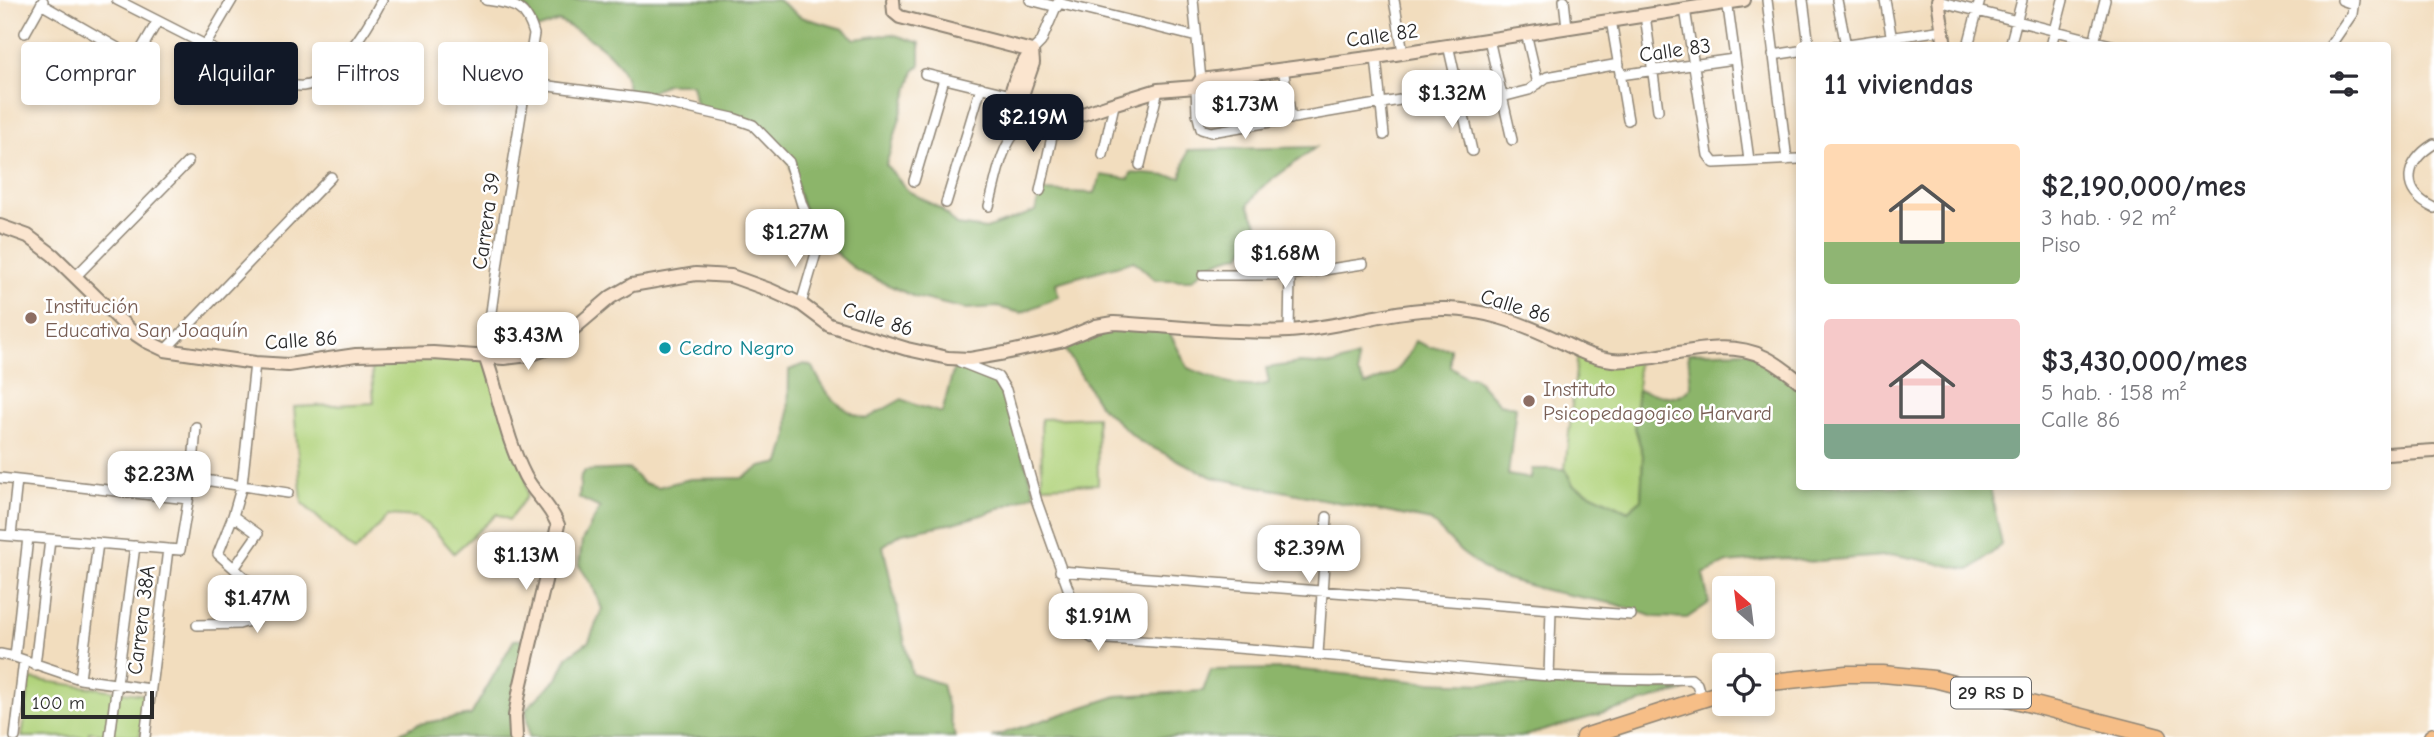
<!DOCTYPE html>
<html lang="es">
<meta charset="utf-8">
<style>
:root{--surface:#fff;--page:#f7f7f7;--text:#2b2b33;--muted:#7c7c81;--accent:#111827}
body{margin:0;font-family:"Comic Neue",sans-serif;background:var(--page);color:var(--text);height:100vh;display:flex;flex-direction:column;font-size:26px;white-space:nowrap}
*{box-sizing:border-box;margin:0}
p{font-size:23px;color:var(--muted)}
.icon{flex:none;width:38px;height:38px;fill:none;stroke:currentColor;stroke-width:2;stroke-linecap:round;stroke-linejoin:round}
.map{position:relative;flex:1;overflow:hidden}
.drawer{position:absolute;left:1796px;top:42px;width:595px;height:448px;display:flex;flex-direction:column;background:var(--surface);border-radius:7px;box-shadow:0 4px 10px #0003}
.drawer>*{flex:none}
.guide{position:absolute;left:21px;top:42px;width:665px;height:63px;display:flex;gap:14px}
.needle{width:46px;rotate:332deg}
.fabs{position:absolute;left:1712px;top:576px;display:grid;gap:14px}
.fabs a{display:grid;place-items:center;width:63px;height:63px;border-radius:7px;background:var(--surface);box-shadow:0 4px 10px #0003;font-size:35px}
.scale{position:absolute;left:21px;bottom:18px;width:133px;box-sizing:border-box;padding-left:7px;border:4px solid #2b2b2b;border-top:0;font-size:19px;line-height:24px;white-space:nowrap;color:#2b2b2b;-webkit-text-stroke:5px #fff;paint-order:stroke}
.price{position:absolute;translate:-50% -60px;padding:0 16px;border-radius:14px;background:#fff;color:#222;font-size:23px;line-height:46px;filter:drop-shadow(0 2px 4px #0008)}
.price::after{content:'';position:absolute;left:50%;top:42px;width:21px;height:16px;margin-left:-10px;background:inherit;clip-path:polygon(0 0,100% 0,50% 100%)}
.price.current{background:var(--accent);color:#fff}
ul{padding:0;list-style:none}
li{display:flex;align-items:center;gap:21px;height:175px;padding:0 28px}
li span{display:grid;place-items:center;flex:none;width:196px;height:140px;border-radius:7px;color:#555}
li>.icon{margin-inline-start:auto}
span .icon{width:84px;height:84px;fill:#fffc;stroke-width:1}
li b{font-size:30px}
h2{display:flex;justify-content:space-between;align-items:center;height:84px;padding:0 28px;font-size:30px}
.pill{padding:0 24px;border-radius:7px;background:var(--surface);box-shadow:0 4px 10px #0003;font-size:24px;line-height:63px}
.pill.current{background:var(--accent);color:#fff}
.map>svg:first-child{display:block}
.green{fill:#b1d37b;stroke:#6e7f53;stroke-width:2}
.forest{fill:#8cb56b;stroke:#5c704b;stroke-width:2}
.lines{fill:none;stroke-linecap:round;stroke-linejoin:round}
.street-casing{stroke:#8e8474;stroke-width:12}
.secondary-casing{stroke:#8e8474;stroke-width:16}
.highway-casing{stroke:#8e8474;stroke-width:19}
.street{stroke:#fff;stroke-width:9}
.secondary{stroke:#fbe5cf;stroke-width:12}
.highway{stroke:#f6be87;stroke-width:16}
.education-dot{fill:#8d6e63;stroke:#fff;stroke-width:2.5}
.culture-dot{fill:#0f9aa8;stroke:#fff;stroke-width:2.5}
.labels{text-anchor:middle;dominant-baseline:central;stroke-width:5;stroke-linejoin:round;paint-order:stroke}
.shield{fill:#fff;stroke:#6b6b6b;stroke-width:2}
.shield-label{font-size:19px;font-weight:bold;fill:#2b2b2b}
.street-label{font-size:21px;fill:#2b2b2b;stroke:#fff}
.education-label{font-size:21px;fill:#785e54;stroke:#fff;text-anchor:start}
.culture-label{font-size:21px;fill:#0d838f;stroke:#fff;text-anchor:start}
</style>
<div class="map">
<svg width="2434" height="737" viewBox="0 0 2434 737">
<rect width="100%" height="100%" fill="#fff"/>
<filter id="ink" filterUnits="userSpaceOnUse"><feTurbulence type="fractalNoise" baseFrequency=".0143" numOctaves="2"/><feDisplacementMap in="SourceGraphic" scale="14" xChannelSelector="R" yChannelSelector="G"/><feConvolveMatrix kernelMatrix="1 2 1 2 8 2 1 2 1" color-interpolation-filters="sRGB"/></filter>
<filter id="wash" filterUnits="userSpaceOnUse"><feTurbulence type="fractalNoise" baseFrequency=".00686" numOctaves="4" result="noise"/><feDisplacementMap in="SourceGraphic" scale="28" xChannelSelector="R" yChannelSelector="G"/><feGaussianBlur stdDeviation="1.57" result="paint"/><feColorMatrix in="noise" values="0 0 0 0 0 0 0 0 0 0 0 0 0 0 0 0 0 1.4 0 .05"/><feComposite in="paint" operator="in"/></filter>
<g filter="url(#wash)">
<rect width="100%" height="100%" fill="#f2ddbe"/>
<path class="green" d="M1578 352 1637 359 1638 390 1634 424 1643 455 1641 500 1628 511 1573 485 1565 469Z
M371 358 485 359 526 477 527 496 509 520 497 514 454 553 434 530 417 517 388 515 355 552 302 503 294 407 374 403Z
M1097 417 1098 484 1042 486 1041 419Z
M30 679 146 695 140 737 89 732 88 737H22Z"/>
<path class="forest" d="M507 0H778L801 17 843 29 855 39 892 34 920 43V66L914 71 886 165 908 191 941 209 956 225 986 229 1036 211 1040 191 1095 193 1101 175 1129 179 1131 173 1181 177 1188 150 1316 147 1261 188 1248 205 1260 229 1262 238 1250 239 1241 255C1220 257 1207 266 1192 280H1155L1134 261 1056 283 1058 297 1021 313 997 307 965 309 915 297 857 271 823 242 802 205 789 162 759 124 697 110 692 84H666L646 94 628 91C626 56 586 35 559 21L537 29 528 10Z
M1166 326 1188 368C1212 377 1244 393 1269 383L1266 368 1300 363 1332 365 1357 357 1358 374 1366 385C1397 373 1401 372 1415 341L1429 347 1450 348V366L1466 377H1475L1499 404 1516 407 1508 475 1531 479 1532 469H1565L1573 485 1628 511 1641 500 1643 455 1634 424 1638 390C1656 393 1678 404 1691 387L1688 353 1748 351 1799 381V486L1990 487 2002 545 1970 570 1897 555 1806 562 1787 558 1727 563 1703 574 1709 603 1687 618 1655 617 1615 604 1549 591 1492 575 1461 552 1431 521 1212 477 1139 441 1100 406 1060 341 1088 330Z
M956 360 1001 382 1035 494 985 514 954 523 902 533 883 546 912 674 942 684 955 737H529L526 709 557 679 567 657 589 641 602 609 593 587 579 565 582 541 600 508 579 498 581 475 585 471 629 469 643 483 658 487 690 479 742 478 761 467 780 463 788 435 789 370 805 364 813 367C824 393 839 410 866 419L902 399 915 405 942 413Z
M530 639 516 737H392L418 724 471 715 514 640Z
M1292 669 1422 682 1685 690 1521 737H992L1117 696 1203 691 1211 670Z"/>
</g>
<g filter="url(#ink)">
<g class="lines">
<defs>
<path id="street" d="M117 0 276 81C284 83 295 87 303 86 334 83 369 25 382 0
M1030 0 1057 7
M1193 0 1201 80
M1394 0 1403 52
M1564 0 1567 27
M1727 0 1749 160
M1767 0 1787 160
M1803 0 1809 46
M1837 0 1846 46
M1885 0 1893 46
M2342 0 2353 4
M1938 1 2115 46
M1058 3 1197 37
M41 4 121 50
M1685 9 1708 155 1714 163 1799 159
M1645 15 1658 110
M1611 20 1628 120
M25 33 43 1
M1526 33 1538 84
M1489 39 1512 140
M206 44 232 0
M1448 45 1472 151
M1835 46 1943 30
M1968 46 1980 0
M2010 46 2022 0
M2051 46 2063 0
M2093 46 2105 0
M2330 46 2352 14 2354 0
M1032 51 1041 42 1059 0
M138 55 157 22
M1773 55 1799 51
M1376 57 1384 135
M1283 68 1291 119
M925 74 1011 95
M1620 75 1734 59
M526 83 648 99 733 118 753 125 789 162 802 205 819 243 801 304
M1196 87 1197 113 1201 129 1211 132 1459 90
M1461 103 1502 97 1529 90 1547 77 1619 64
M2434 144C2404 162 2400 192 2434 208
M1103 155 1114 105
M1140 165 1158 90
M914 181 944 79
M1040 191 1055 123
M946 203 981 87
M989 206C996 182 1000 147 1019 128
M1203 275H1290L1363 264
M76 276 188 162
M1289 331 1290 275
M165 350 331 177
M485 356 502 232 534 34C526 5 513 4 486 0
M960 362 998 377 1006 390 1037 502 1084 633 1092 638C1188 644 1283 651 1378 660 1483 670 1586 683 1691 679L1697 684 1701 698
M255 363 242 485 233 516 218 554 272 602
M0 478 188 499
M192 478 288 493
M233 516 258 534 235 567
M0 535 180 550 192 478 196 427
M11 536 17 480
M1060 571 1631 615
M197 625 239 624 256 619 290 584
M0 654 15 657 80 679 150 689
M1318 654 1327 517
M15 657 28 537
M35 665 50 540
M1549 677 1551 609
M80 679 98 543
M15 737 24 660
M110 737 135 546
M145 737 168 549"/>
<path id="secondary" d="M893 0 894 12 900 17 1032 51
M1938 0 1945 46
M1032 51C1017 69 999 108 1019 128L1036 130 1109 105 1158 90 1196 87 1201 80 1376 57 1744 0
M1032 51 1033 63 1018 107 1024 122 1036 125
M0 226 28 236 53 255 131 331 146 341 165 350 255 363 288 365 356 355 433 353 504 358 529 355 552 347 611 297 632 285 696 274 731 276 770 290 801 304 829 325 907 349 948 358 970 359 1005 353 1060 341 1096 326 1114 323C1172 326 1231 334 1289 331 1342 328 1393 308 1447 309 1485 310 1519 322 1553 338 1575 348 1587 357 1612 360 1627 362 1640 358 1654 357 1689 352 1731 340 1764 357 1777 363 1788 372 1799 381
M485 356C499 395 506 439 525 476 534 494 549 503 558 525L520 688 515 716 516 737
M2387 454 2434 451"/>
<path id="highway" d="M1762 683 1846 674H1883L1934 679 2159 737
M1584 737 1724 692
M2432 737 2434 736"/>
</defs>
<use href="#street" class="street-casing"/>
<use href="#secondary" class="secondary-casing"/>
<use href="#highway" class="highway-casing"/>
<use href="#street" class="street"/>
<use href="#secondary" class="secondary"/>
<use href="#highway" class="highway"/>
</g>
</g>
<g class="education-dot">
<circle cx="31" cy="318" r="7"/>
<circle cx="1529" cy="401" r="7"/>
</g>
<circle class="culture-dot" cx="665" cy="348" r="7"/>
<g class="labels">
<rect class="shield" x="1951" y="677.5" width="80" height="31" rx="5"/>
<g class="shield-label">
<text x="1991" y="693">29 RS D</text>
</g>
<g class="street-label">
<text transform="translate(1382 35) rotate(-8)">Calle 82</text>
<text transform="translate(1675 50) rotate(-8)">Calle 83</text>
<text transform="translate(486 221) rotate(-82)">Carrera 39</text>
<text transform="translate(1516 306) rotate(17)">Calle 86</text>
<text transform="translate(878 319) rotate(17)">Calle 86</text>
<text transform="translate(301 340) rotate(-4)">Calle 86</text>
<text transform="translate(141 620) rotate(-83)">Carrera 38A</text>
</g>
<g class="education-label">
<text x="45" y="306">Institución<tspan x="45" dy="24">Educativa San Joaquín</tspan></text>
<text x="1543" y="389">Instituto<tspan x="1543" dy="24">Psicopedagogico Harvard</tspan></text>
</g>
<g class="culture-label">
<text x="679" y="348">Cedro Negro</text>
</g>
</g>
</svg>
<div class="fabs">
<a><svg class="needle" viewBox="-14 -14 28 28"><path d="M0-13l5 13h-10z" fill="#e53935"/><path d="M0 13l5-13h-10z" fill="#7c7c81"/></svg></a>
<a><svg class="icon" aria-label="locate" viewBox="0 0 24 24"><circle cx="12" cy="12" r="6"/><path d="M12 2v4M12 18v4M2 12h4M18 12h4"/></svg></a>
</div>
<div class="scale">100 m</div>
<b class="price" style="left:1452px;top:130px">$1.32M</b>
<b class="price" style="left:1245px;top:141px">$1.73M</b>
<b class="price current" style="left:1033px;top:154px">$2.19M</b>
<b class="price" style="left:795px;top:269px">$1.27M</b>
<b class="price" style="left:1285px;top:290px">$1.68M</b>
<b class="price" style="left:528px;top:372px">$3.43M</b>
<b class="price" style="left:159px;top:511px">$2.23M</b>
<b class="price" style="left:1309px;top:585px">$2.39M</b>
<b class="price" style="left:526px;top:592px">$1.13M</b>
<b class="price" style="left:257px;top:635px">$1.47M</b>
<b class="price" style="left:1098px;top:653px">$1.91M</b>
<div class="guide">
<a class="pill">Comprar</a>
<a class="pill current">Alquilar</a>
<a class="pill">Filtros</a>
<a class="pill">Nuevo</a>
</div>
<section class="drawer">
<h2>11 viviendas<svg class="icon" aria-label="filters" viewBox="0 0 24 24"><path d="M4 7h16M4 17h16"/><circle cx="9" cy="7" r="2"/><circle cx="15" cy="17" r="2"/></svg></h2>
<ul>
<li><span style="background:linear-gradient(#ffd9b3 70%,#8fb573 0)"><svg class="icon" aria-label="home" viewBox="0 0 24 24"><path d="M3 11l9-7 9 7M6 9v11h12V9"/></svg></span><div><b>$2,190,000/mes</b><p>3 hab. · 92 m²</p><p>Piso</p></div></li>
<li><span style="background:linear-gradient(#f6c9c9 75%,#7fa58c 0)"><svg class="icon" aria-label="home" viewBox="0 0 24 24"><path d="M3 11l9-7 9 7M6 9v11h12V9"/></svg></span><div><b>$3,430,000/mes</b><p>5 hab. · 158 m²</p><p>Calle 86</p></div></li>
</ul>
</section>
</div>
